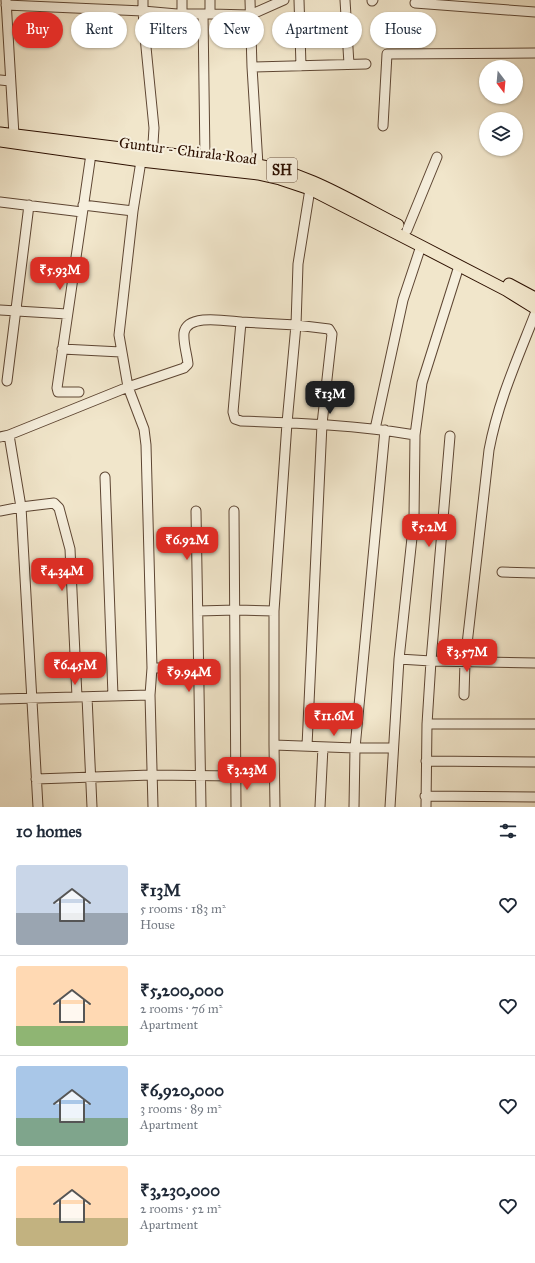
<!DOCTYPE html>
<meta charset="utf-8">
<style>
:root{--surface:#fff;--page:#f6f6f7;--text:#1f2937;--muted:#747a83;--line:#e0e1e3;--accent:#d93025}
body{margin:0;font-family:"IM FELL Great Primer",serif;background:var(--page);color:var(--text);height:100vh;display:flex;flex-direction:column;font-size:15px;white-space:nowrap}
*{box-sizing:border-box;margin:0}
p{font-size:13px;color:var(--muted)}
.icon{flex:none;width:22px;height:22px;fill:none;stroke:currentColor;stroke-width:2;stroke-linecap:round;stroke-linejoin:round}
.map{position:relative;height:807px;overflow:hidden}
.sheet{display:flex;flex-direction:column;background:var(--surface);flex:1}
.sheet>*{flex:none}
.guide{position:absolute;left:12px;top:12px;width:511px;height:36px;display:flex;gap:8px}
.needle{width:26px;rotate:164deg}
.tools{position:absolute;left:479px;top:60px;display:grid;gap:8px}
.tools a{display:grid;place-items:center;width:44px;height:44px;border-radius:50%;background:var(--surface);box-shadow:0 1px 3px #0004;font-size:20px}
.price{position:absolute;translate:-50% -34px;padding:0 9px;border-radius:8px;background:var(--accent);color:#fff;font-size:13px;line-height:26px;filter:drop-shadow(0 1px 2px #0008)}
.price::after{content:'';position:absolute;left:50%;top:24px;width:12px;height:9px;margin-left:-6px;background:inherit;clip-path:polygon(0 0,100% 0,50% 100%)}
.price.active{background:#222;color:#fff}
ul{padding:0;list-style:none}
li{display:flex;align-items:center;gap:12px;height:100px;padding:0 16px}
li+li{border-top:1px solid var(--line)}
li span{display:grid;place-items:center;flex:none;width:112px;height:80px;border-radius:4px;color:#555}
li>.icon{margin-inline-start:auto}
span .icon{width:48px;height:48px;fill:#fffc;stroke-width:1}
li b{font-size:17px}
h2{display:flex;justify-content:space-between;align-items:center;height:48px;padding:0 16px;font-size:17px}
.tag{padding:0 14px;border-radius:18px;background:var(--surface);box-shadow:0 1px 3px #0004;font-size:14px;line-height:36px}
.tag.active{background:var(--accent);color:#fff}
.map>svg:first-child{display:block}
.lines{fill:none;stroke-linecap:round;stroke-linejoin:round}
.minor-casing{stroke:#5e4633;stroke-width:11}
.major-casing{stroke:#2d1000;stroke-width:13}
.minor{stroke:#f6efdd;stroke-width:9}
.major{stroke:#f1e6cb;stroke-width:11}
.labels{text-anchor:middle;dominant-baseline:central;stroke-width:4;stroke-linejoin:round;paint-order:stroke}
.shield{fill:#f6efdd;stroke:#695342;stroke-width:1}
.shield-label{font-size:14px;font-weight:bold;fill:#2d1000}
.street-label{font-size:15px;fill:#2d1000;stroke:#f6efdd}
</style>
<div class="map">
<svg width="535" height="807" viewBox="0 0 535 807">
<rect width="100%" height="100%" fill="#f1e6cb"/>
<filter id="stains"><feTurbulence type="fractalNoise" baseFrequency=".005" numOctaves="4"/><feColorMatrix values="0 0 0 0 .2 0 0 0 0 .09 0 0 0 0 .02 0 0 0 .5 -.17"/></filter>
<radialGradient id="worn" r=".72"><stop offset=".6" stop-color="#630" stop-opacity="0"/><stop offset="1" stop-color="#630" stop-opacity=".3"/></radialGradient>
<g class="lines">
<defs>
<path id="minor" d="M6 0 14 135
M182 0V14
M210 0V14L250 15 284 0
M250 0 252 67
M299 0 301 66
M345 0 349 64
M372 1 373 0
M415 3 535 12
M6 5 143 11V0
M203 14 205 159
M145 37 143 11 177 14
M0 80 10 81
M383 126 387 54 535 53
M152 159 154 128 145 37 161 34 176 22 177 14H210
M141 161 133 211 119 335 128 387 144 429 146 445 152 668 150 695 153 807
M258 165 252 67 366 64
M0 202 82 212
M83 205 133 211
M407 230 437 157
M0 310 67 314
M62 349 121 352
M7 381 29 205
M79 392H58L57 388 91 154
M375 429 403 300 421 246
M0 437 9 435 128 387 184 368 188 364C187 354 183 343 184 333 187 313 227 321 241 322
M105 477 113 696
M0 511 21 507 9 435
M196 511 201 807
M234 511 236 807
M502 572 535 573
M198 611 236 610 274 611
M399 659 431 661 535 663
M152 668H199
M464 695 465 662 489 450C498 402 517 360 535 314
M87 697 92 807
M0 699 150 695
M427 724H535
M274 745 355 748H393
M307 746 322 424 332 334 329 329 296 325 298 264 310 189
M426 761 535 762
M36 779 151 775 236 776
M425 796 535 797
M38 807 21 507 54 503 59 508 70 549 77 697
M275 807 274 745V611L287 423 296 325 241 322 233 412 235 419 241 421C299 423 357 425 415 435
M320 807 323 747
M354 807 355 748 385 430
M390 807 399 659 414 519 415 435 422 383 459 266
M426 807 427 724 431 661 450 436"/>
<path id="major" d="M0 133 251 164C305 171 351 201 398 225
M0 141 141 161 258 174 280 179 310 189 421 246 506 290 535 308
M509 284 535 298"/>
</defs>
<use href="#minor" class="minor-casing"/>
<use href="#major" class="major-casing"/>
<use href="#minor" class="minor"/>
<use href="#major" class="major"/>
</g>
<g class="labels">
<rect class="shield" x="267" y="158" width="30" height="24" rx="3"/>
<g class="shield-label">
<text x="282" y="170">SH</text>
</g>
<g class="street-label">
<text transform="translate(188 151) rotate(7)">Guntur - Chirala Road</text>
</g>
</g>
<rect width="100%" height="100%" filter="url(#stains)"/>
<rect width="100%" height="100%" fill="url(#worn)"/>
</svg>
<div class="tools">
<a><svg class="needle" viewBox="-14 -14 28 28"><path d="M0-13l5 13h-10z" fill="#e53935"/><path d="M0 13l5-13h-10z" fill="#747a83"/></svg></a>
<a><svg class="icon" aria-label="layers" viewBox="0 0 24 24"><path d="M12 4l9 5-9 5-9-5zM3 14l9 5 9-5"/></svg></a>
</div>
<b class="price" style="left:60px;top:291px">₹5.93M</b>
<b class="price active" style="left:330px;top:415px">₹13M</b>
<b class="price" style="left:429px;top:548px">₹5.2M</b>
<b class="price" style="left:187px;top:561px">₹6.92M</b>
<b class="price" style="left:62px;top:592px">₹4.34M</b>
<b class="price" style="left:467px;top:673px">₹3.57M</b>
<b class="price" style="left:75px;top:686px">₹6.45M</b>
<b class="price" style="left:189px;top:693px">₹9.94M</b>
<b class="price" style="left:334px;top:737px">₹11.6M</b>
<b class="price" style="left:247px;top:791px">₹3.23M</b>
<div class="guide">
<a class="tag active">Buy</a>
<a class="tag">Rent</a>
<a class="tag">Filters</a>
<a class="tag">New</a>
<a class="tag">Apartment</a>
<a class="tag">House</a>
</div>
</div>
<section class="sheet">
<h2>10 homes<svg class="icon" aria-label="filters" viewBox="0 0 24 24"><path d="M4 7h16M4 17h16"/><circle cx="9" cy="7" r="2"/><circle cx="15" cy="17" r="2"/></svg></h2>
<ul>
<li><span style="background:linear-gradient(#c9d6e8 60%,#9aa5b1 0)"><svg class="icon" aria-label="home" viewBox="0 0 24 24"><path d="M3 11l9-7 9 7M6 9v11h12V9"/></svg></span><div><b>₹13M</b><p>5 rooms · 183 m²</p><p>House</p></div><svg class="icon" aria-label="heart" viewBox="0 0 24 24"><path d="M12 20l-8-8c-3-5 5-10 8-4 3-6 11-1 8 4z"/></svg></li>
<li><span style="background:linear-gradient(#ffd9b3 75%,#8fb573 0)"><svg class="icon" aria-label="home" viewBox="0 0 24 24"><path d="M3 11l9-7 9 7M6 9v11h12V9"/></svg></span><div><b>₹5,200,000</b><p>2 rooms · 76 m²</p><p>Apartment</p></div><svg class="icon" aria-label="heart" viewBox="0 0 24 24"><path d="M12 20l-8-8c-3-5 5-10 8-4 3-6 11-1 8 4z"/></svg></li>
<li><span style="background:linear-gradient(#a9c7e8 65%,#7fa58c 0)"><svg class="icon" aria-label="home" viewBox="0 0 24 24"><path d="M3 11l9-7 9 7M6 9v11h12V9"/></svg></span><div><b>₹6,920,000</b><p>3 rooms · 89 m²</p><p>Apartment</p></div><svg class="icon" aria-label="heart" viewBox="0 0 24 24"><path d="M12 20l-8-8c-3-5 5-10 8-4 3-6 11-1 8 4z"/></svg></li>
<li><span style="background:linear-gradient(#ffd9b3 65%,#c2b280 0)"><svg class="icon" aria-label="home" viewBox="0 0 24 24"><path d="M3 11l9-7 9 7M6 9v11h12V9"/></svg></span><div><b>₹3,230,000</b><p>2 rooms · 52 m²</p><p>Apartment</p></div><svg class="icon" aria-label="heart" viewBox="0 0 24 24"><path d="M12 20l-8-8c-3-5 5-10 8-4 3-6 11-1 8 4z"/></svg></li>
</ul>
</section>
